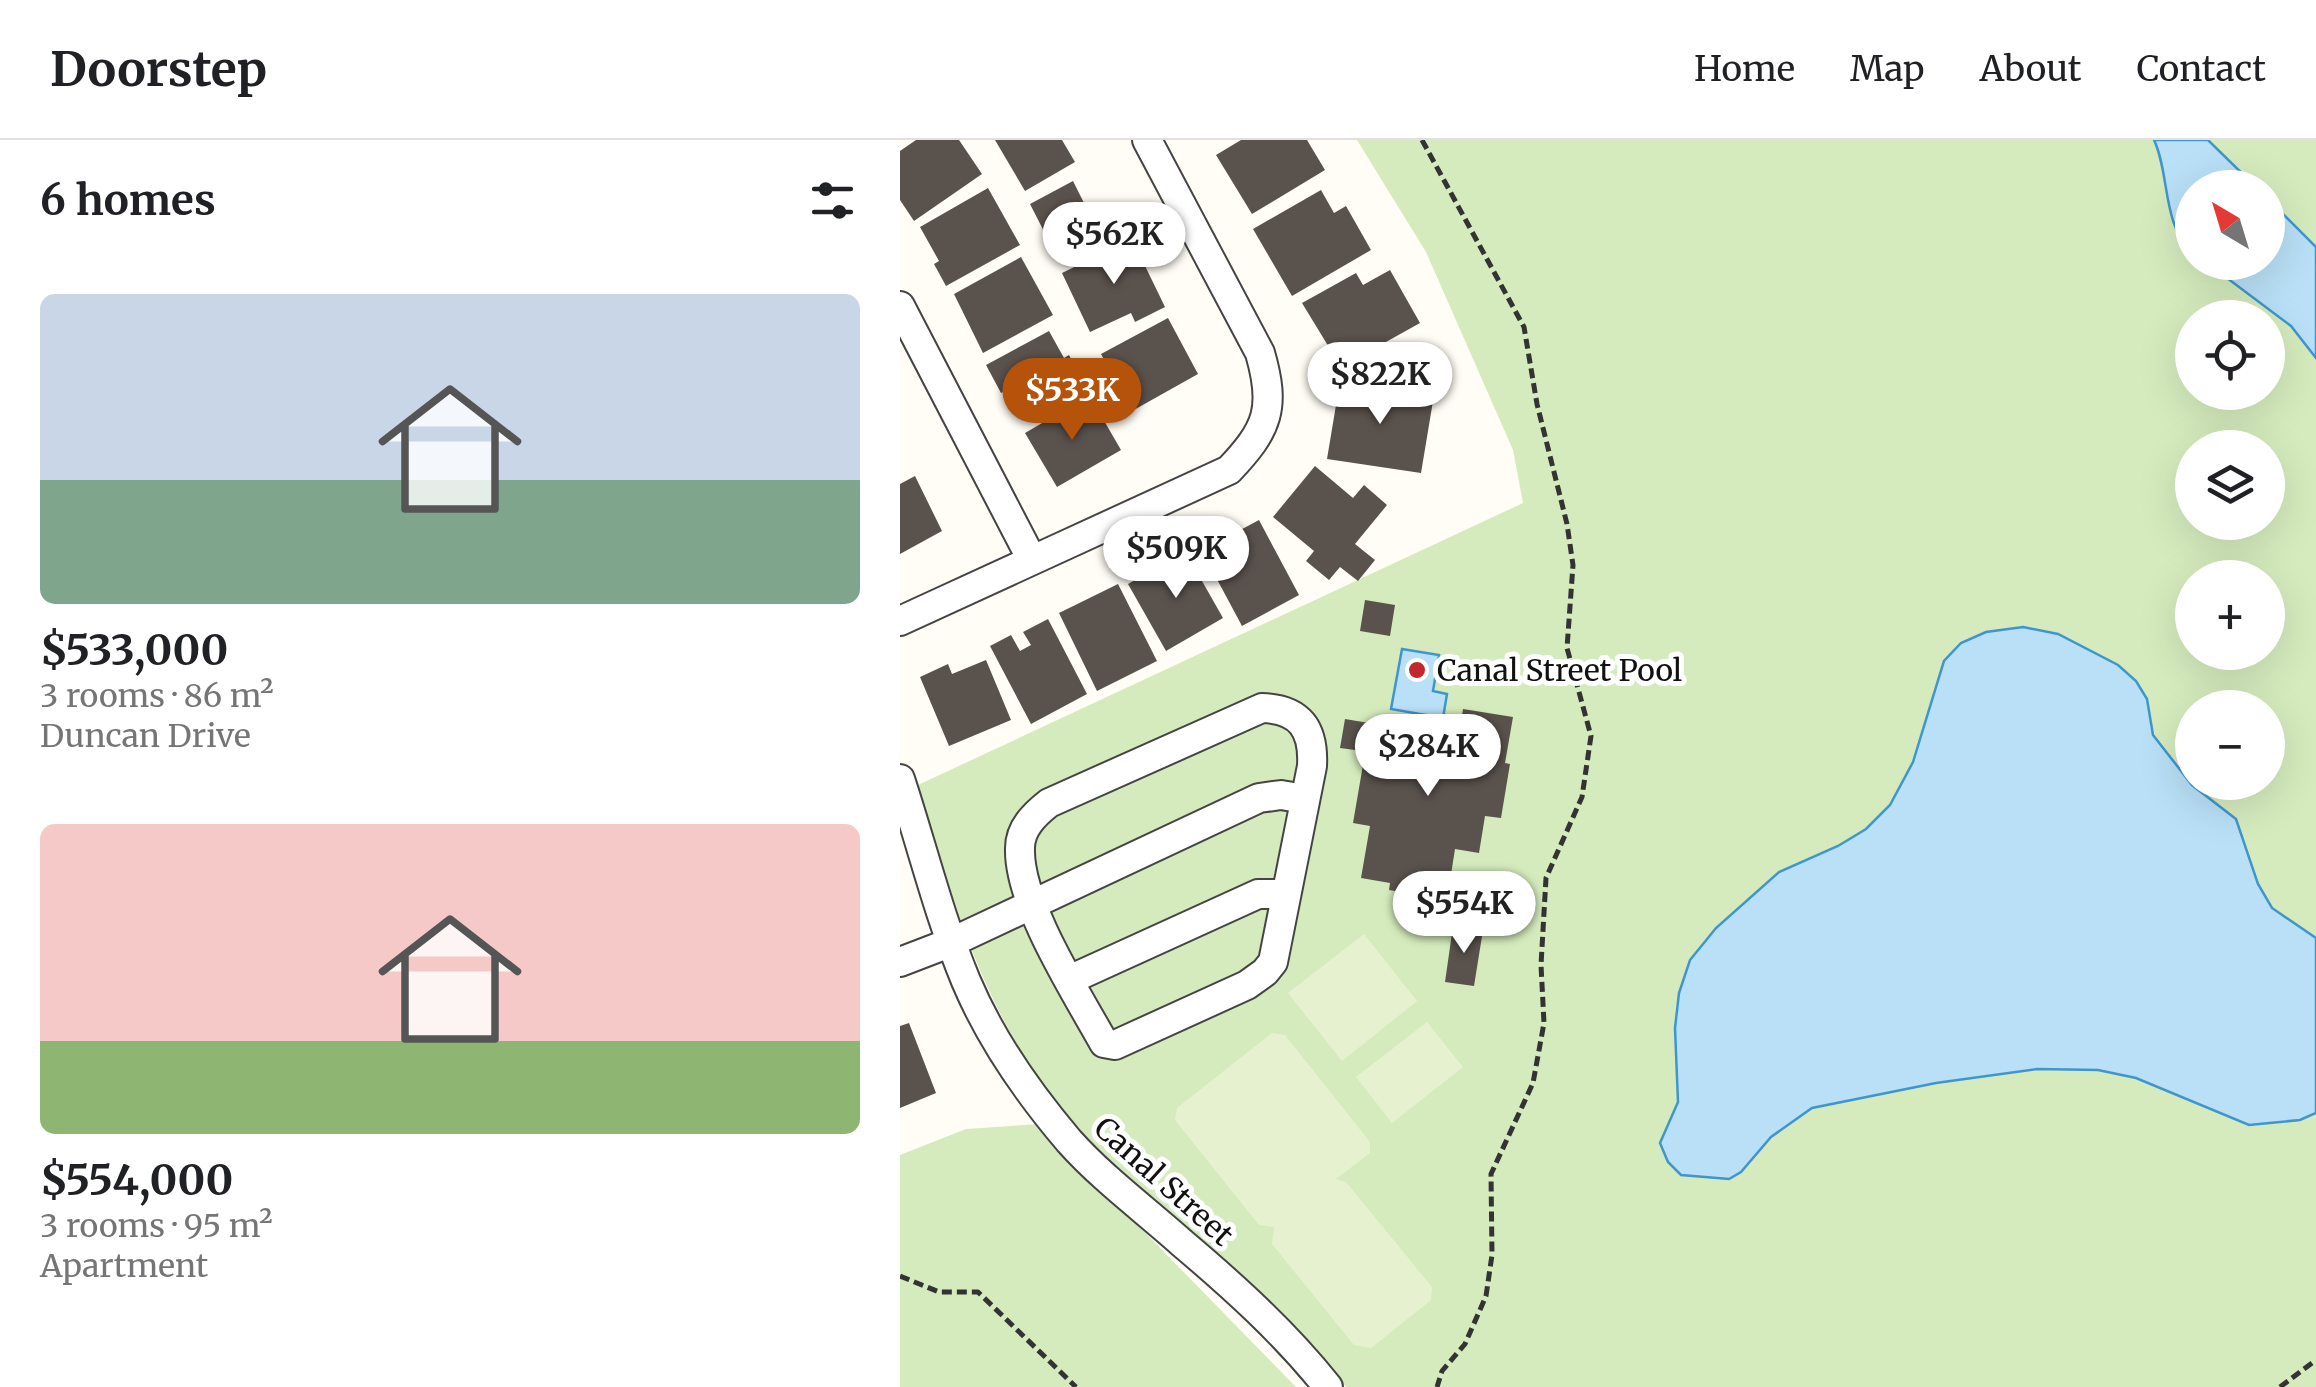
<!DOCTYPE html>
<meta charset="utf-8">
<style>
:root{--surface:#fff;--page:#f6f6f6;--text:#202124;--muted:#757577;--line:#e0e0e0;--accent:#b45309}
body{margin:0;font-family:Merriweather,serif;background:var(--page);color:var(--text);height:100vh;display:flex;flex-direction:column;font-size:38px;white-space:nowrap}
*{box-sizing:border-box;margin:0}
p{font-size:32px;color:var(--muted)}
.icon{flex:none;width:55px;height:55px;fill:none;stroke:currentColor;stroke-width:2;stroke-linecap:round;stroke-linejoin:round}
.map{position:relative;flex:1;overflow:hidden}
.details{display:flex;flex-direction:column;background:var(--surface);width:900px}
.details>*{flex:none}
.needle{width:65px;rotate:322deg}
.fabs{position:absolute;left:1275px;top:30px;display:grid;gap:20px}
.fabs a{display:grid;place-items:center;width:110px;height:110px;border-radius:50%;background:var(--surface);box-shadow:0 10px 40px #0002;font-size:50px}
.price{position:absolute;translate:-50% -85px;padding:0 22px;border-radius:35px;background:#fff;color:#222;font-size:32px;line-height:65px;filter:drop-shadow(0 2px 5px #0008)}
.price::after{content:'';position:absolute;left:50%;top:60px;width:30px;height:22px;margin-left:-15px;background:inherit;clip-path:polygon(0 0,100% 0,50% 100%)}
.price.on{background:var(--accent);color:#fff}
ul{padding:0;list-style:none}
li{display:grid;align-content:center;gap:20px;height:530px;padding:0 40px}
li span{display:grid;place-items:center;height:310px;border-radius:15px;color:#555}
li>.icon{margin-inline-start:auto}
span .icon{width:180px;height:180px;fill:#fffc;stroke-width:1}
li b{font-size:42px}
h2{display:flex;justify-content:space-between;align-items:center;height:120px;padding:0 40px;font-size:42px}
header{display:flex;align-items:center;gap:60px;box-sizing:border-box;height:140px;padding:0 50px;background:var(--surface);border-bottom:2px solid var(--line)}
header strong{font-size:48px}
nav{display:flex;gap:55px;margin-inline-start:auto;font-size:35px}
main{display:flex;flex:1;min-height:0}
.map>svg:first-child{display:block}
.green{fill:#d5ebbd;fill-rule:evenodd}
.pitch{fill:#e6f2cf}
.water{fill:#b9e0f7;stroke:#3f96cf;stroke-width:2.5}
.building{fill:#5a524d}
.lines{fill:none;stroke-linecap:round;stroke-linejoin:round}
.minor-casing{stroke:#444;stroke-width:32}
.path{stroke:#333;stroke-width:5;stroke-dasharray:10 5;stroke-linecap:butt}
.minor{stroke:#fff;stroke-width:28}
.poi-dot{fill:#c4262e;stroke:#fff;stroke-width:4}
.labels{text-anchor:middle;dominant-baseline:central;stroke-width:10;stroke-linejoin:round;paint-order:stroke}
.poi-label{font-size:30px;fill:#111;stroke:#fff;text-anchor:start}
.street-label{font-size:30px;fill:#111;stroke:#fff}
</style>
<header>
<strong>Doorstep</strong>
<nav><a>Home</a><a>Map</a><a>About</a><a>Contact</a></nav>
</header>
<main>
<section class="details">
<h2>6 homes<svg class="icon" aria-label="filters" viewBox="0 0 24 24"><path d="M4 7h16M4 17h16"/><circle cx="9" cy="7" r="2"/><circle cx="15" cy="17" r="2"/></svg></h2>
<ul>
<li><span style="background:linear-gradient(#c9d6e8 60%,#7fa58c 0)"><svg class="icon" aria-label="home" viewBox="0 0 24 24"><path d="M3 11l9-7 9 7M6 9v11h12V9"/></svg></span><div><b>$533,000</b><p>3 rooms · 86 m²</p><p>Duncan Drive</p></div></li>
<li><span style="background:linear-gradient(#f6c9c9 70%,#8fb573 0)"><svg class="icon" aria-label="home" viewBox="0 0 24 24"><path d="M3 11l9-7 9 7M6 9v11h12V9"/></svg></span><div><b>$554,000</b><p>3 rooms · 95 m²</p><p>Apartment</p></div></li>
</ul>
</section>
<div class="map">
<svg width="1416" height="1247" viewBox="0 0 1416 1247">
<rect width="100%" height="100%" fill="#fffdf5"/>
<path class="green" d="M457 0H1416V1247H446C401 1188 346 1139 290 1091 253 1059 216 1029 182 993 90 893 56 772 18 645L623 363 613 310 526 112ZM1292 48H1368V122H1292ZM1292 178H1368V252H1292ZM1292 308H1368V382H1292ZM1292 438H1368V512H1292ZM1292 568H1368V642H1292Z
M139 984 396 1247H0V1015L66 989Z"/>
<path class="pitch" d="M464 794 517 861 442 921 388 853Z
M527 882 563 927 492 983 456 937Z
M372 893 385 895 470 1002V1013L436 1039 446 1042 532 1147 531 1160 471 1208 454 1205 372 1104 374 1087 359 1085 275 980 277 968Z"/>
<path class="water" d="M1254 0H1308L1356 47 1292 48V112C1262 85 1270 34 1254 0Z
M1368 59 1416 107V218L1391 186 1307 123 1368 122Z
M1123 487 1158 494 1218 525 1236 541 1247 559 1253 595 1292 645 1336 679 1358 744 1372 768 1416 798V973L1400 980 1349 985 1236 938 1198 930 1137 929 1036 943 912 968 871 997 841 1032 829 1039 781 1035 768 1022 760 1003 778 962 775 888 779 853 790 820 816 788 879 732 938 706 966 689 990 665 1013 622 1044 521 1061 503 1086 492Z
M502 509 539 515 533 551 547 554 543 578 491 569Z"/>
<path class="building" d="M16 0H59L82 34 14 81 0 60V11Z
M95 0H162L175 22 125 51Z
M341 0H407L425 30 352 74 316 15Z
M173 41 189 73 211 62 223 86 158 119 130 64Z
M88 48 120 105 46 146 34 124 39 121 20 87Z
M421 50 434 73 446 66 471 110 392 156 353 89Z
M232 99 265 167 235 182 231 173 190 192 162 133Z
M121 117 153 175 83 213 54 154Z
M490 130 520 183 441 227 402 163 456 133 463 145Z
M268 178 298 234 232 271 201 214Z
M149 191 164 218 169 215 185 246 135 273 119 243 101 253 86 225Z
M440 241 534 255 521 333 427 319Z
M180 261 190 278 199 272 221 310 157 347 125 293Z
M415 326 453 358 464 345 487 365 455 404 475 420 458 441 440 427 429 440 406 421 414 411 373 377Z
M15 336 42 391 0 414V344Z
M359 380 399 455 342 486 304 415 333 399 331 395Z
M285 411 323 478 266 511 228 444Z
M218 444 257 521 197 551 159 473Z
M465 460 495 465 490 496 460 491Z
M148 479 187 554 131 584 90 506 111 495 120 511 131 505 123 492Z
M86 520 111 580 49 606 20 537 48 524 52 534Z
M563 569 613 577 605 623 610 624 601 678 585 676 579 713 555 709 547 760 489 750 490 743 461 738 470 686 453 683 464 619 481 622 483 608 471 606 470 612 440 608 445 579 475 584 474 588 558 602Z
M553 786 583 790 574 846 545 842Z
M9 883 36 953 0 968V886Z"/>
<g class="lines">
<defs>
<path id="minor" d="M0 166 132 420
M0 481 329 330C368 289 376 268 360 213L247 0
M362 568C400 569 414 589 412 626L373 822 365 832 347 845 215 905 204 903C177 854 118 763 120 708 120 688 135 674 149 663Z
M0 639C22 706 39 776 66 841 90 898 129 954 169 1001 203 1039 244 1069 282 1103 334 1147 385 1193 428 1247
M0 822 52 802 359 658 381 655 405 659
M169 840 358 754H375L385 759"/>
</defs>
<use href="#minor" class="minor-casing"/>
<path class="path" d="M522 0 624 187 637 264 667 384 673 425 667 508 691 596 682 657 646 738 641 825 644 883 633 943 591 1034 592 1115 586 1156 565 1204 542 1231 537 1247
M0 1136 39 1152H78L176 1247
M1380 1247 1416 1220"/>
<use href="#minor" class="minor"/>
</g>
<circle class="poi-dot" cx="517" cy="530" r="10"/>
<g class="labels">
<g class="poi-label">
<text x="537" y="530">Canal Street Pool</text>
</g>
<g class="street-label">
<text transform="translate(264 1041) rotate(42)">Canal Street</text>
</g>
</g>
</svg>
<div class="fabs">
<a><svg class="needle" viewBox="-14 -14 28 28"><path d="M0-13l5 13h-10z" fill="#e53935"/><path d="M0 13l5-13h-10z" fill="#757577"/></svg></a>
<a><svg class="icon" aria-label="locate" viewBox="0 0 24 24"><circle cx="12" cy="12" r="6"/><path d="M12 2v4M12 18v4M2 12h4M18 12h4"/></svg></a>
<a><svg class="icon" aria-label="layers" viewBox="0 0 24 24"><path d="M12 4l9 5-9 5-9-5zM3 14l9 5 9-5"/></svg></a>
<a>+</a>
<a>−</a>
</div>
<b class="price" style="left:214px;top:147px">$562K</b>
<b class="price" style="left:480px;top:287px">$822K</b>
<b class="price on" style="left:172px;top:303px">$533K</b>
<b class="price" style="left:276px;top:461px">$509K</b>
<b class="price" style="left:528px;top:659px">$284K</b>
<b class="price" style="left:564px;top:816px">$554K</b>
</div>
</main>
